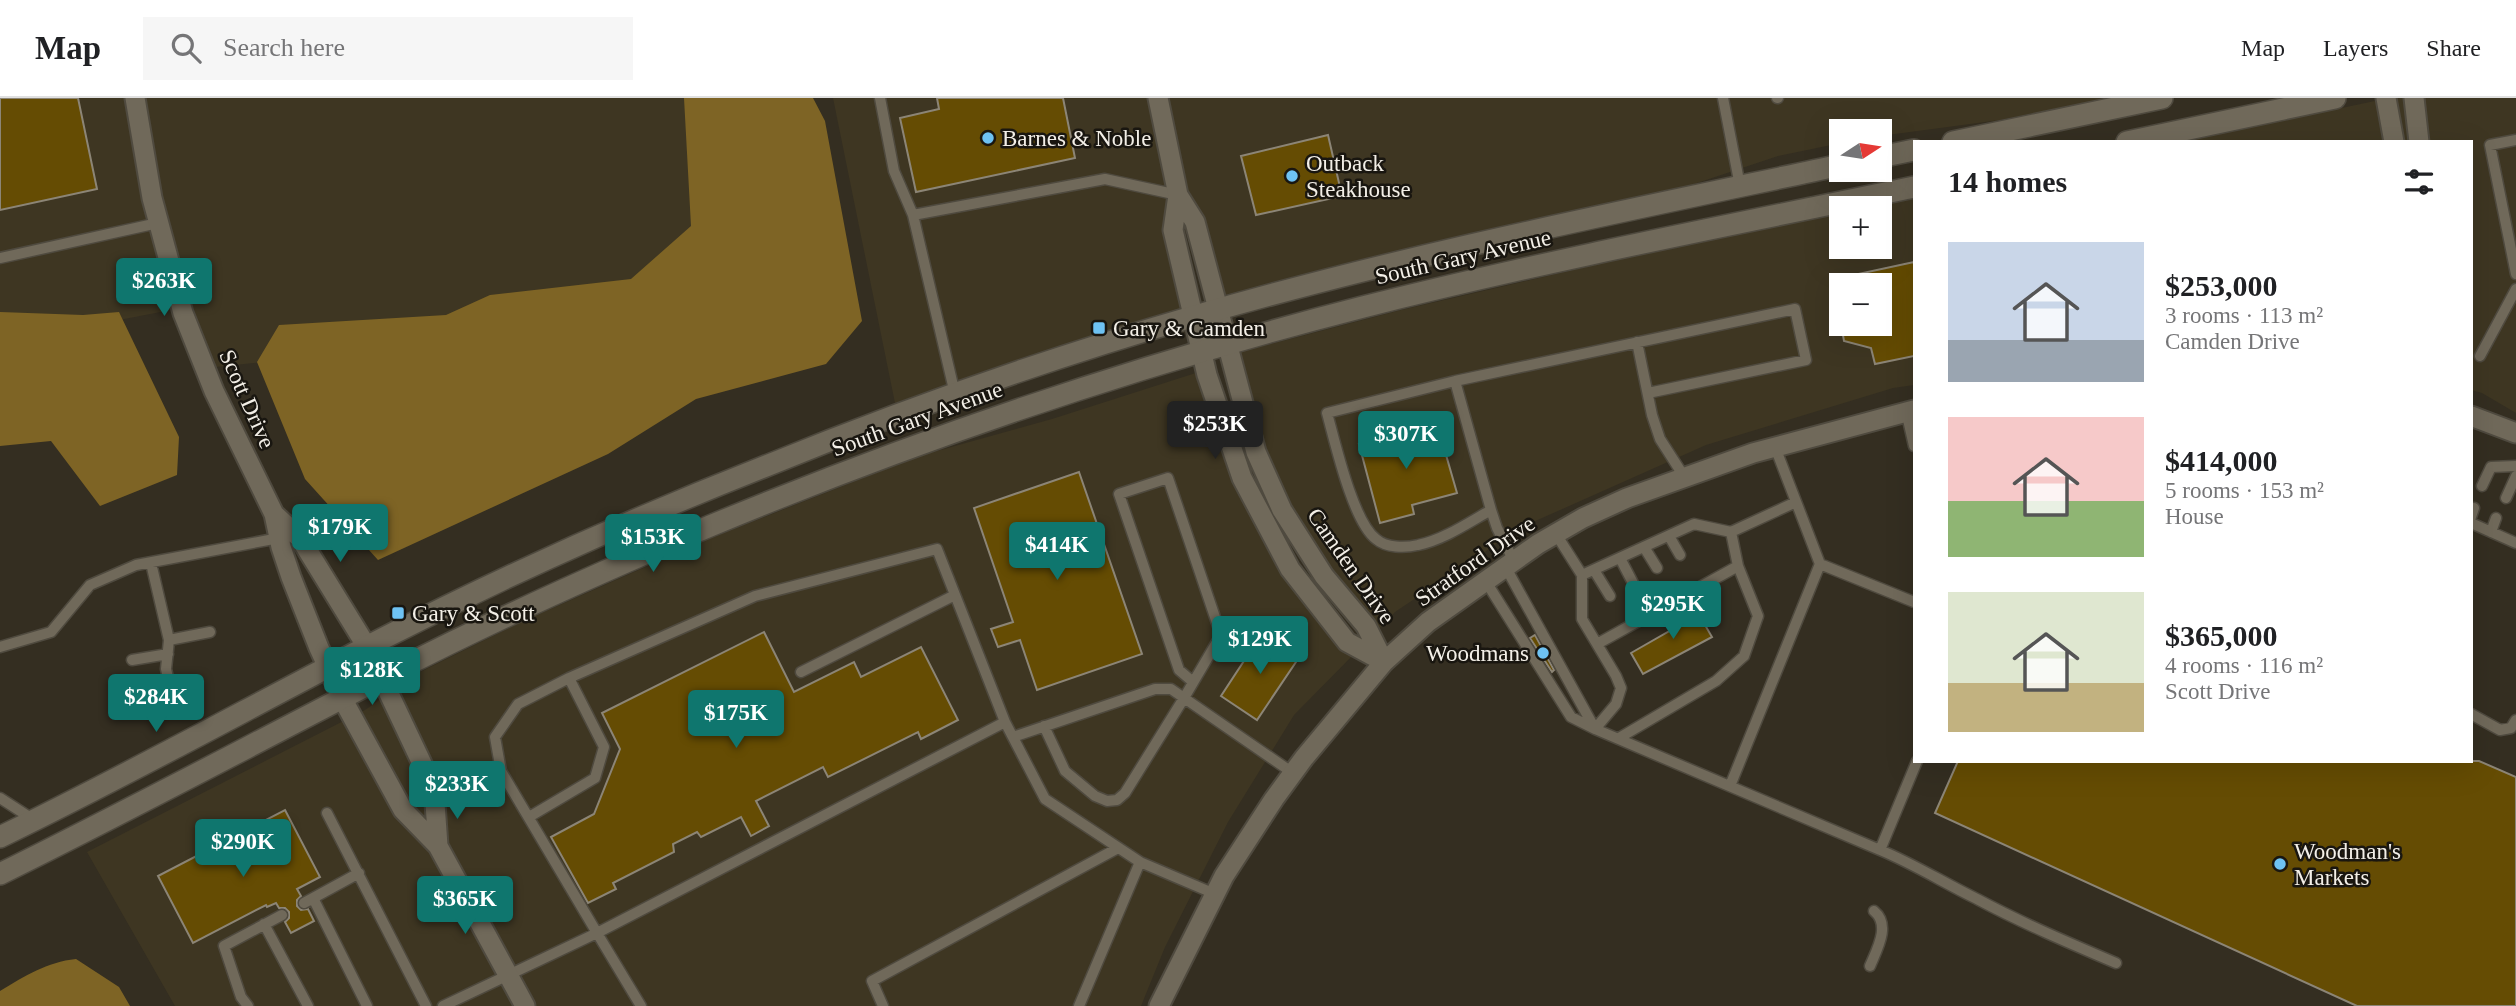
<!DOCTYPE html>
<meta charset="utf-8">
<style>
:root{--surface:#fff;--page:#f6f6f6;--text:#202124;--muted:#757577;--line:#e0e0e0;--accent:#0f766e}
body{margin:0;font-family:"Times New Roman",serif;background:var(--page);color:var(--text);height:100vh;display:flex;flex-direction:column;font-size:26px;white-space:nowrap}
*{box-sizing:border-box;margin:0}
p{font-size:23px;color:var(--muted)}
.icon{flex:none;width:38px;height:38px;fill:none;stroke:currentColor;stroke-width:2;stroke-linecap:round;stroke-linejoin:round}
.map{position:relative;flex:1;overflow:hidden}
.panel{position:absolute;left:1913px;top:42px;width:560px;height:623px;display:flex;flex-direction:column;background:var(--surface);border-radius:0px;box-shadow:0 7px 28px #0002}
.panel>*{flex:none}
.needle{width:46px;rotate:78deg}
.controls{position:absolute;left:1829px;top:21px;display:grid;gap:14px}
.controls a{display:grid;place-items:center;width:63px;height:63px;border-radius:0px;background:var(--surface);box-shadow:0 7px 28px #0002;font-size:35px}
.price{position:absolute;translate:-50% -60px;padding:0 16px;border-radius:7px;background:var(--accent);color:#fff;font-size:23px;line-height:46px;filter:drop-shadow(0 2px 4px #0008)}
.price::after{content:'';position:absolute;left:50%;top:42px;width:21px;height:16px;margin-left:-10px;background:inherit;clip-path:polygon(0 0,100% 0,50% 100%)}
.price.selected{background:#222;color:#fff}
ul{padding:0;list-style:none}
li{display:flex;align-items:center;gap:21px;height:175px;padding:0 35px}
li span{display:grid;place-items:center;flex:none;width:196px;height:140px;border-radius:0px;color:#555}
li>.icon{margin-inline-start:auto}
span .icon{width:84px;height:84px;fill:#fffc;stroke-width:1}
li b{font-size:30px}
h2{display:flex;justify-content:space-between;align-items:center;height:84px;padding:0 35px;font-size:30px}
header{display:flex;align-items:center;gap:42px;box-sizing:border-box;height:98px;padding:0 35px;background:var(--surface);border-bottom:2px solid var(--line)}
header strong{font-size:33px}
nav{display:flex;gap:38px;margin-inline-start:auto;font-size:24px}
.search{width:490px;height:63px;background:var(--page);display:flex;align-items:center;gap:18px;box-sizing:border-box;padding:0 24px;border-radius:0px;color:var(--muted);font-size:26px}
.map>svg:first-child{display:block}
.built{fill:#3e3622;fill-rule:evenodd}
.water{fill:#7e6425}
.building{fill:#654c03;stroke:#8c8576;stroke-width:2}
.lines{fill:none;stroke-linecap:round;stroke-linejoin:round}
.lane-casing{stroke:#4f4a3f;stroke-width:13}
.street-casing{stroke:#4f4a3f;stroke-width:23}
.secondary-casing{stroke:#4f4a3f;stroke-width:24}
.lane{stroke:#70695a;stroke-width:10}
.street{stroke:#70695a;stroke-width:19}
.secondary{stroke:#70695a;stroke-width:21}
.poi-dot{fill:#6ec2f3;stroke:#191610;stroke-width:2.5}
.labels{text-anchor:middle;dominant-baseline:central;stroke-width:5;stroke-linejoin:round;paint-order:stroke}
.poi-label{font-size:23px;fill:#f3efe7;stroke:#191610;text-anchor:start}
.street-label{font-size:23px;fill:#f3efe7;stroke:#191610}
</style>
<header>
<strong>Map</strong>
<div class="search"><svg class="icon" aria-label="search" viewBox="0 0 24 24"><circle cx="10" cy="10" r="6"/><path d="M15 15l6 6"/></svg>Search here</div>
<nav><a>Map</a><a>Layers</a><a>Share</a></nav>
</header>
<div class="map">
<svg width="2516" height="908" viewBox="0 0 2516 908">
<rect width="100%" height="100%" fill="#342e21"/>
<path class="built" d="M0 0H130L176 211 0 245Z
M142 0H744L692 196 273 263 215 269 163 127Z
M833 0H1153L1171 90 1182 212 895 305Z
M1166 0H2108L2000 22 1880 38V33H1841V45L1778 58 1691 87 1227 200 1184 92Z
M2389 0H2516V315L2482 295 2471 292V44H2181Z
M1914 99V287L1893 290 1706 347 1522 429 1395 514 1377 533 1330 476 1289 411 1259 347 1236 255 1401 212 1646 155 1841 114V149H1880V110H1859ZM1841 187H1880V226H1841Z
M1202 273 1235 380 1355 555 1294 617 1228 724 1165 849 1141 908H175L87 754 365 612 420 574 519 525 706 442 919 358 1052 321Z"/>
<path class="water" d="M684 0H813L825 23 862 223 826 266 696 301 608 356 378 462 305 381 257 264 279 227 446 217 490 197 631 181 691 128Z
M0 214 83 217 119 214 179 339 177 377 100 408 51 343 0 348Z
M76 861 119 889 130 908H0V893C25 878 47 864 76 861Z"/>
<path class="building" d="M0 0H78L97 91 0 112Z
M937 0H1063L1075 60 916 94 900 20 939 11Z
M1328 37 1342 98 1256 117 1241 58Z
M1914 164V258L1875 266 1871 250 1844 243 1841 226H1880V187H1836L1835 181Z
M1432 326 1438 351 1444 350 1457 395 1412 407 1414 416 1380 425 1359 346 1376 342 1374 337 1413 327 1414 331Z
M1079 374 1142 556 1037 592 1020 542 998 549 991 531 1013 524 974 410Z
M1694 508 1712 539 1643 576 1631 555 1671 532 1667 523Z
M764 534 794 594 854 564 861 579 921 549 958 622 921 641 918 634 828 679 823 669 756 703 769 728 751 738 741 719 701 739 697 734 673 746 674 754 613 785 616 791 588 805 551 739 594 716 620 651 602 615Z
M1263 534 1300 558 1257 622 1221 598Z
M1535 537 1554 572 1552 574 1530 540Z
M1958 663H2479L2516 679V908H2357L1935 715Z
M285 712 320 779 297 791 301 798 297 802V808L301 812 308 811 314 823 291 835 285 824 289 820V814L285 810H279L276 805 267 809 266 807 193 845 158 778Z"/>
<g class="lines">
<defs>
<path id="lane" d="M880 0 894 73 913 117 955 296
M1723 0 1740 88
M1777 0H1778
M2516 42 2490 47 2516 176
M913 117 1105 81 1178 97
M0 160 158 125
M1637 244 1652 317 1660 341 1685 380
M2480 258 2516 191
M1455 283 1327 315C1335 344 1353 424 1376 441 1386 450 1405 450 1418 447 1443 442 1468 425 1491 412
M1906 313 1914 348
M2482 388 2491 369 2516 368
M2506 400 2516 378
M2471 419 2474 410
M2471 425 2516 445
M2491 434 2496 420
M1556 436 1582 477V521L1616 578 1621 590 1616 606 1595 631 1880 752 1917 663
M1669 438 1680 457
M1644 449 1657 470
M1620 460 1633 485
M1514 463 1497 430 1491 412 1455 283 1795 211 1806 262 1648 295
M151 465 169 542 166 571 172 597
M1820 466 1914 504
M1505 468 1595 631
M1594 472 1610 498
M1582 477 1694 426 1731 434 1796 404
M1485 482 1571 619 1595 631
M169 542 210 534
M1597 546 1738 468
M0 549 51 534 90 487 136 467 279 440
M132 562 168 556
M801 574 955 497
M2471 616 2500 632 2511 630 2516 622
M1005 624 597 835 501 673 495 639 518 606 569 580 755 498 937 451 1005 624 1045 701 1140 764
M1044 628 1065 673 1095 698 1107 703 1117 702 1125 695 1184 600 1221 537 1168 380 1119 396 1179 572 1193 584
M1013 639 1155 591H1171L1293 675
M1619 640 1716 583 1744 558 1758 518 1738 468 1731 434
M1730 688 1820 466 1775 349
M0 700 34 722
M327 715 426 908
M529 719 595 680 604 649 569 580
M1880 752C1914 766 1944 785 1977 801 2022 825 2069 845 2116 865
M313 800 367 908
M304 805 359 775
M264 826 308 908
M1870 868C1877 851 1891 827 1874 813
M248 908 241 899 224 848 282 817
M443 908 597 835 641 908
M883 908 872 883 1118 750
M1079 908 1140 764 1215 796"/>
<path id="street" d="M135 0 152 100 183 215 214 293 274 416 281 449 291 479 319 550 342 600 403 712 438 748 525 908
M1158 0 1178 97 1173 132 1207 277 1242 380 1290 471 1347 544 1384 564
M2386 0 2394 44
M2414 0 2419 44
M1178 97 1195 124 1256 354 1282 412 1324 478 1366 528 1384 564
M2471 318 2516 335
M274 416 300 440 367 549 434 691 438 748
M1159 908 1224 778 1274 701 1304 660 1384 564 1428 524 1538 446 1583 420 1627 400 1753 355 1914 312"/>
<path id="secondary" d="M1953 44 2162 0
M2127 44 2335 0
M1880 59 1914 52
M0 739C128 677 252 608 378 543 504 478 634 420 766 368 906 311 1050 260 1195 218 1408 156 1625 113 1841 67
M0 776C132 711 262 641 393 574 496 521 603 473 710 428 922 340 1140 266 1363 209 1545 163 1730 127 1914 89"/>
</defs>
<use href="#lane" class="lane-casing"/>
<use href="#street" class="street-casing"/>
<use href="#secondary" class="secondary-casing"/>
<use href="#lane" class="lane"/>
<use href="#street" class="street"/>
<use href="#secondary" class="secondary"/>
</g>
<g class="poi-dot">
<circle cx="988" cy="40" r="7"/>
<circle cx="1292" cy="78" r="7"/>
<rect x="1092" y="223" width="14" height="14" rx="3.5"/>
<rect x="391" y="508" width="14" height="14" rx="3.5"/>
<circle cx="1543" cy="555" r="7"/>
<circle cx="2280" cy="766" r="7"/>
</g>
<g class="labels">
<g class="poi-label">
<text x="1002" y="40">Barnes &amp; Noble</text>
<text x="1306" y="65">Outback<tspan x="1306" dy="26">Steakhouse</tspan></text>
<text x="1113" y="230">Gary &amp; Camden</text>
<text x="412" y="515">Gary &amp; Scott</text>
<text x="1529" y="555" text-anchor="end">Woodmans</text>
<text x="2294" y="753">Woodman's<tspan x="2294" dy="26">Markets</tspan></text>
</g>
<g class="street-label">
<text transform="translate(1463 159) rotate(-13)">South Gary Avenue</text>
<text transform="translate(247 301) rotate(66)">Scott Drive</text>
<text transform="translate(917 321) rotate(-20)">South Gary Avenue</text>
<text transform="translate(1475 463) rotate(-35)">Stratford Drive</text>
<text transform="translate(1351 468) rotate(55)">Camden Drive</text>
</g>
</g>
</svg>
<div class="controls">
<a><svg class="needle" viewBox="-14 -14 28 28"><path d="M0-13l5 13h-10z" fill="#e53935"/><path d="M0 13l5-13h-10z" fill="#757577"/></svg></a>
<a>+</a>
<a>−</a>
</div>
<b class="price" style="left:164px;top:220px">$263K</b>
<b class="price selected" style="left:1215px;top:363px">$253K</b>
<b class="price" style="left:1406px;top:373px">$307K</b>
<b class="price" style="left:340px;top:466px">$179K</b>
<b class="price" style="left:653px;top:476px">$153K</b>
<b class="price" style="left:1057px;top:484px">$414K</b>
<b class="price" style="left:1673px;top:543px">$295K</b>
<b class="price" style="left:1260px;top:578px">$129K</b>
<b class="price" style="left:372px;top:609px">$128K</b>
<b class="price" style="left:156px;top:636px">$284K</b>
<b class="price" style="left:736px;top:652px">$175K</b>
<b class="price" style="left:457px;top:723px">$233K</b>
<b class="price" style="left:243px;top:781px">$290K</b>
<b class="price" style="left:465px;top:838px">$365K</b>
<section class="panel">
<h2>14 homes<svg class="icon" aria-label="filters" viewBox="0 0 24 24"><path d="M4 7h16M4 17h16"/><circle cx="9" cy="7" r="2"/><circle cx="15" cy="17" r="2"/></svg></h2>
<ul>
<li><span style="background:linear-gradient(#c9d6e8 70%,#9aa5b1 0)"><svg class="icon" aria-label="home" viewBox="0 0 24 24"><path d="M3 11l9-7 9 7M6 9v11h12V9"/></svg></span><div><b>$253,000</b><p>3 rooms · 113 m²</p><p>Camden Drive</p></div></li>
<li><span style="background:linear-gradient(#f6c9c9 60%,#8fb573 0)"><svg class="icon" aria-label="home" viewBox="0 0 24 24"><path d="M3 11l9-7 9 7M6 9v11h12V9"/></svg></span><div><b>$414,000</b><p>5 rooms · 153 m²</p><p>House</p></div></li>
<li><span style="background:linear-gradient(#dfe7d0 65%,#c2b280 0)"><svg class="icon" aria-label="home" viewBox="0 0 24 24"><path d="M3 11l9-7 9 7M6 9v11h12V9"/></svg></span><div><b>$365,000</b><p>4 rooms · 116 m²</p><p>Scott Drive</p></div></li>
</ul>
</section>
</div>
